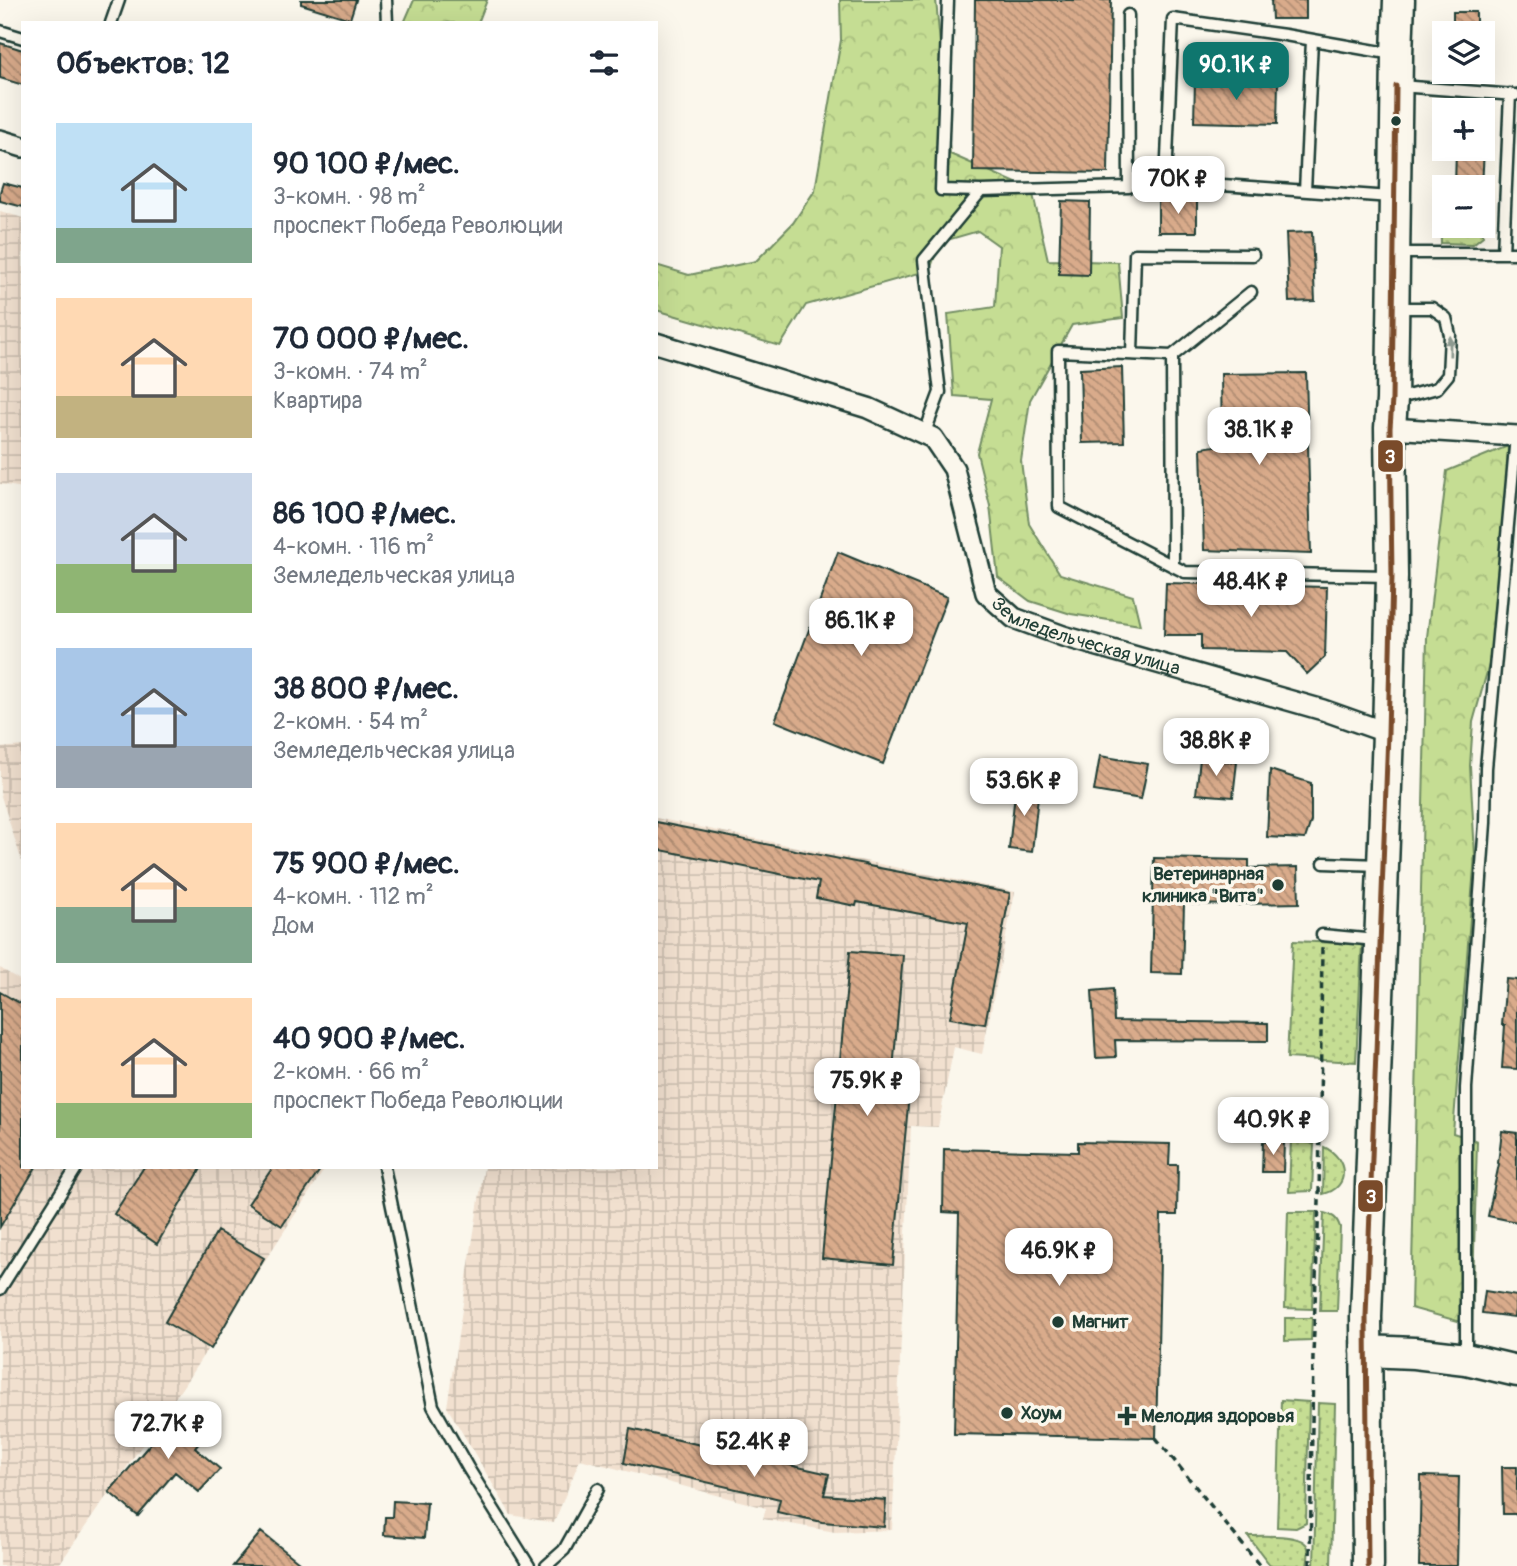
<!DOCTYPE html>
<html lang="ru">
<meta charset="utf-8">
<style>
:root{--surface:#fff;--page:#f6f6f7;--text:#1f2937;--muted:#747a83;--accent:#0f766e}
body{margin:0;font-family:Pangolin,sans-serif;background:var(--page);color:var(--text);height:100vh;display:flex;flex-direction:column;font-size:26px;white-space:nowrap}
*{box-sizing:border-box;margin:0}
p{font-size:23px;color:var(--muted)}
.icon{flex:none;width:38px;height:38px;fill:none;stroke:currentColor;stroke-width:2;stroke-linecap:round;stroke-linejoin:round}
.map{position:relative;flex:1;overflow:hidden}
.sheet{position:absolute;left:21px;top:21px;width:637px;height:1148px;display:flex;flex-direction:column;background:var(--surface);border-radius:0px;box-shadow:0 7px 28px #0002}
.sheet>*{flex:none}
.fabs{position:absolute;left:1432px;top:21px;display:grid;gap:14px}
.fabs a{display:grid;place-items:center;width:63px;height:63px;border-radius:0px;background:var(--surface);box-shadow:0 7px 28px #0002;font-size:35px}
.price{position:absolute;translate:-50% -60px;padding:0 16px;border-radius:14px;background:#fff;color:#222;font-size:23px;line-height:46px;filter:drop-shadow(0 2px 4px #0008)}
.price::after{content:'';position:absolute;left:50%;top:42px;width:21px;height:16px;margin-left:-10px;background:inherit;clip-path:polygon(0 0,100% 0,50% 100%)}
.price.selected{background:var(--accent);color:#fff}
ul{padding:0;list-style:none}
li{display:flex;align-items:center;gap:21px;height:175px;padding:0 35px}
li span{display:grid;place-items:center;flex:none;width:196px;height:140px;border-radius:0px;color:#555}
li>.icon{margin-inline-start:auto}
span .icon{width:84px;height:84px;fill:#fffc;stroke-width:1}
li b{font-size:30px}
h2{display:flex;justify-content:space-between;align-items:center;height:84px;padding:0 35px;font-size:30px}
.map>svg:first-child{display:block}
.industrial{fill:url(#industrial-grid)}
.grass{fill:url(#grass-dots);stroke:#728d64;stroke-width:2}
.forest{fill:url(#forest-crowns);stroke:#728d64;stroke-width:2}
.building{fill:url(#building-back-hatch);stroke:#1f3d34;stroke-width:2}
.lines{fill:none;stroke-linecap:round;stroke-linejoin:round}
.lane-casing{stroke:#1f3d34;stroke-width:15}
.street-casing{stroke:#1f3d34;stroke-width:24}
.primary-casing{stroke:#1f3d34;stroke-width:35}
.path{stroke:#1f3d34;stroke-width:3.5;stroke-dasharray:7 5;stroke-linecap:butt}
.lane{stroke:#fbf7ec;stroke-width:10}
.street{stroke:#fbf7ec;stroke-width:19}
.primary{stroke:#fbf7ec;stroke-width:30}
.bus-1-casing{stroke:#fbf7ec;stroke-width:10}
.bus-1{stroke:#7a4b2a;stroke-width:5}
.oneway{fill:#8d9a90}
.bus-dot{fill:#1f3d34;stroke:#fbf7ec;stroke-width:2.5}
.labels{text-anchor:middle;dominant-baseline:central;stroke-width:7;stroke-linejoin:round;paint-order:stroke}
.street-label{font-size:19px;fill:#1f3d34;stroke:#fbf7ec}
.poi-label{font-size:19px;font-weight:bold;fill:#1f3d34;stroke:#fbf7ec;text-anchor:start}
.line-badge{stroke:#fbf7ec;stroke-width:2.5}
.badge-label{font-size:19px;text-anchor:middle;font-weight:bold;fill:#fff}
</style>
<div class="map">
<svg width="1517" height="1566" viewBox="0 0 1517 1566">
<defs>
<pattern id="industrial-grid" width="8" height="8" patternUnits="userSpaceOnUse" patternTransform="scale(1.75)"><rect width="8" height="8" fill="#f1e0cf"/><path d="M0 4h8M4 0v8" fill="none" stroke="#cec1b2"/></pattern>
<pattern id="grass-dots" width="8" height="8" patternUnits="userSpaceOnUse" patternTransform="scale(1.75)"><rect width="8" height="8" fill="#c5dd93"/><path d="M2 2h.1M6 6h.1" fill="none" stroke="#a9bf7f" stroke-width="1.8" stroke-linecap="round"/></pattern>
<pattern id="forest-crowns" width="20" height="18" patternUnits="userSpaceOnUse" patternTransform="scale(1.75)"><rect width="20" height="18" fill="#c5dd93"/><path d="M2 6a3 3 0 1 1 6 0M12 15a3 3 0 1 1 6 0" fill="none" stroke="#a9bf7f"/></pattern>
<pattern id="building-back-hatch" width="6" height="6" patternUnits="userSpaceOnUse" patternTransform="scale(1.75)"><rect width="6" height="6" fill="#d9ab8b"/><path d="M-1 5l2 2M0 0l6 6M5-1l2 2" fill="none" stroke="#af8c72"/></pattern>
</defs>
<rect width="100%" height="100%" fill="#fbf7ec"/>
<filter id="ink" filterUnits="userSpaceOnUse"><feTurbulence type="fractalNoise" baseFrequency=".0143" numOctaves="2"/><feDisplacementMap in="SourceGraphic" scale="14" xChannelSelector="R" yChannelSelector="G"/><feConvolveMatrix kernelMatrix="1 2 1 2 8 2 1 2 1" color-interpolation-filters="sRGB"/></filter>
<g filter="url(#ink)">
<path class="industrial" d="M0 211 23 218V488L0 484Z
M23 746V865L0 793V748Z
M656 818 1015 892 982 1054 954 1047 938 1127 911 1126 892 1530 835 1532 763 1519 766 1508 580 1459 554 1523 511 1515 447 1407 484 1167H656Z
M0 968 23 982V1167H326L184 1385 58 1566H0Z"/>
<path class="grass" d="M1440 195H1444V226H1482V196H1484L1483 236 1473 244 1441 243Z
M1293 941 1362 944 1356 1062 1287 1058Z
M1291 1139 1314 1144 1312 1191 1289 1192Z
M1324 1147C1348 1158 1351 1188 1323 1194Z
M1288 1212H1316L1312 1309 1285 1308Z
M1324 1213C1333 1215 1337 1218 1340 1227L1337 1311H1320Z
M1285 1318H1312L1311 1340 1285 1341Z
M1281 1400 1309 1402 1306 1523 1296 1528 1277 1527Z
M1318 1403 1335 1404 1331 1566H1314Z
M1248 1536C1261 1536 1305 1533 1308 1548 1309 1553 1308 1561 1307 1566L1270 1565Z"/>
<path class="forest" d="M414 0H487L478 23H404Z
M840 0H936L950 154 1032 190 1048 260 1118 262 1123 318 1072 325 1030 400 1021 461 1029 524 1060 574 1133 596 1140 625 1071 614 1030 601 998 577 990 506 977 453 991 399 954 396 948 314 995 307 999 246 978 231 940 242 930 270 806 305 780 346 656 310V265L689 275 756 261 793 223 815 190 841 40Z
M1508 446 1499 629 1473 722 1470 766 1475 855 1453 1133 1477 1141 1472 1325 1411 1308 1427 637 1447 471Z"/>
<path class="building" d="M301 0H356L350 19 301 4Z
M975 0H1111L1108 173 973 171Z
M1271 0H1306V19H1272Z
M1453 12H1476V33H1453Z
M0 43 23 50V85L0 78Z
M1195 80 1278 82 1277 124 1194 122Z
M1456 149H1484L1482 187H1455Z
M3 183 23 188V207L0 201V192Z
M1061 201 1090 202 1089 275 1059 274Z
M1158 201H1197V232H1158Z
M1312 232 1315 301 1289 302 1286 233Z
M1122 367 1124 442 1082 443 1080 369Z
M1306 373 1311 554 1204 550 1201 448 1222 445 1221 374Z
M838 552 947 597 883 764 775 721Z
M1166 583 1327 587 1325 657 1307 674 1287 652 1201 650V635H1164Z
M1100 756 1148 764 1141 799 1094 791Z
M1200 759 1237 762 1233 797 1196 794Z
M1270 770 1311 783V821L1305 839 1267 837Z
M1016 784 1039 787 1032 852 1009 849Z
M656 822 865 864 864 865 1010 893 985 1024 950 1018 968 923 857 902 856 906 816 898 819 882 656 849Z
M1154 858 1249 860V868L1298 867 1299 903 1240 904V905L1184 904 1182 974 1151 973Z
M850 951 903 955 891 1093 909 1095 893 1265 822 1258Z
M1506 979 1517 980V1069L1502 1068 1505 1025H1502Z
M1113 989 1114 1021 1268 1023V1041L1115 1040 1116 1057 1096 1058 1092 991Z
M0 992 23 1005V1167H36L0 1227Z
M1502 1131 1517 1133V1222L1488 1216 1499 1164 1498 1163Z
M1078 1142 1170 1144 1169 1165H1178L1177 1215H1161L1156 1438 954 1434 959 1213 943 1212 944 1149 1078 1152Z
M1263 1142H1284L1283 1172H1262Z
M144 1167H202L157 1244 114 1214Z
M273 1167H322L282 1226 248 1204Z
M217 1231 264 1258 211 1349 165 1322Z
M1485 1291 1517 1296 1514 1317 1482 1313Z
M186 1402 214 1425 195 1448 220 1469 199 1492 175 1472 138 1516 109 1492Z
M630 1429 829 1474 824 1495 886 1500 884 1527 822 1522 777 1512 780 1499 624 1463Z
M1502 1467H1517V1514H1503Z
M1421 1476 1459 1477 1457 1566H1419Z
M393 1501 427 1503 424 1538 384 1535 385 1517H392Z
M261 1532 304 1566H233Z"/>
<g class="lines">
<defs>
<path id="lane" d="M386 0 387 23
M111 23 119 0
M0 31 23 38
M1400 86 1515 95
M981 191 1129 187 1128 15
M1305 191 1312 40
M1391 197 1166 181 1173 19 1285 35 1393 54
M1399 253H1517
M1503 253 1510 94
M1132 354 1135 254 1253 255
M1172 356 1251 292
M1396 399 1437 388 1448 375 1450 335 1446 318 1432 308H1396
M924 435 940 392 924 260 981 191 941 190 948 1
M1173 566 1172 356 1058 351 1059 507 1173 566 1185 572 1388 576
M1324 863 1379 865
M1322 935 1376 940
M384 1167 433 1406 468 1468 529 1566
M0 1289 77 1167
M1466 1354V1088L1485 823 1486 768 1516 436
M546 1566 564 1550 598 1489"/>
<g id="street">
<path d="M0 140 23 147"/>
<path id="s1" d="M656 343 868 408 933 438 954 469 986 593 1014 618 1063 636 1323 710 1388 733"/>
<path d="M1390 428 1517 436"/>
</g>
<path id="primary" d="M1366 1351 1414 1353 1466 1359 1517 1371
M1368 1566 1366 1317 1388 733 1392 576 1390 428 1392 400 1397 55 1399 0"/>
</defs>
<use href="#lane" class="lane-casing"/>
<use href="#street" class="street-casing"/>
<use href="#primary" class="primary-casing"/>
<path class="path" d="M1156 1438 1260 1566
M1310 1566 1313 1355 1319 1202 1322 947"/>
<use href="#lane" class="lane"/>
<use href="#street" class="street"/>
<use href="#primary" class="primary"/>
<defs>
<path id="bus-1" d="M1368 1566 1366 1317 1388 733 1392 576 1390 428 1392 400 1396 86"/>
</defs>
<use href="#bus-1" class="bus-1-casing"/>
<use href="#bus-1" class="bus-1"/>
</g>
<defs><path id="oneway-solid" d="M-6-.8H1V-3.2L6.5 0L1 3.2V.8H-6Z" transform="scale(1.75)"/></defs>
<use class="oneway" href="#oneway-solid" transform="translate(1450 346) rotate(-89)"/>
</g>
<g class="bus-dot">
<circle cx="1396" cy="121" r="6"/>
<circle cx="1278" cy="885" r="7"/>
<circle cx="1058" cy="1322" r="7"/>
<circle cx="1007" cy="1413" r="7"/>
<path d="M1123.5 1405.5h7v7h7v7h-7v7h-7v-7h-7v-7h7z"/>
</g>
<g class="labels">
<g class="street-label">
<text stroke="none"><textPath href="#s1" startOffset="570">Земледельческая улица</textPath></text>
</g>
<g class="poi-label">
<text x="1264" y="874" text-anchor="end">Ветеринарная<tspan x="1264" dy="22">клиника "Вита"</tspan></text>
<text x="1072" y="1322">Магнит</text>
<text x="1021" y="1413">Хоум</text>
<text x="1141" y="1416">Мелодия здоровья</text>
</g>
</g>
<g class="line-badge">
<rect x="1377" y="439" width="27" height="34" rx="7" fill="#7a4b2a"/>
<rect x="1357" y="1179" width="27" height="34" rx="7" fill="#7a4b2a"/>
</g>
<g class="badge-label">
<text x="1390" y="463">3</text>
<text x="1371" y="1203">3</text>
</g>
</svg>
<div class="fabs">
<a><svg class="icon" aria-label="layers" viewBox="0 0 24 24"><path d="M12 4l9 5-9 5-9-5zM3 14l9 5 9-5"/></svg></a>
<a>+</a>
<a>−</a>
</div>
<b class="price selected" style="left:1236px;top:102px">90.1K ₽</b>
<b class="price" style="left:1178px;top:216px">70K ₽</b>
<b class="price" style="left:1259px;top:467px">38.1K ₽</b>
<b class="price" style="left:1251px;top:619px">48.4K ₽</b>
<b class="price" style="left:861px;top:658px">86.1K ₽</b>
<b class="price" style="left:1216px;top:778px">38.8K ₽</b>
<b class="price" style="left:1024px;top:818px">53.6K ₽</b>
<b class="price" style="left:867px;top:1118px">75.9K ₽</b>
<b class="price" style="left:1273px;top:1157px">40.9K ₽</b>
<b class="price" style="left:1059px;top:1288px">46.9K ₽</b>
<b class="price" style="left:168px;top:1461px">72.7K ₽</b>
<b class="price" style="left:754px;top:1479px">52.4K ₽</b>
<section class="sheet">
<h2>Объектов: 12<svg class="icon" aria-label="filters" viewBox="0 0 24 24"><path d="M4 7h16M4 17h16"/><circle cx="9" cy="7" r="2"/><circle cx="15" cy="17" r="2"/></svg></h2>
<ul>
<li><span style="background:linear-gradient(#bfe0f5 75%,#7fa58c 0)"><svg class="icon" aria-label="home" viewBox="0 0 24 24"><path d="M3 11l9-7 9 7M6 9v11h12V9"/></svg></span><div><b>90 100 ₽/мес.</b><p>3-комн. · 98 m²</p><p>проспект Победа Революции</p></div></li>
<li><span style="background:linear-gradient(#ffd9b3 70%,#c2b280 0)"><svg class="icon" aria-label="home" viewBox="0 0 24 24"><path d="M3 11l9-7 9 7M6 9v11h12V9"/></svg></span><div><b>70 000 ₽/мес.</b><p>3-комн. · 74 m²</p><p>Квартира</p></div></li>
<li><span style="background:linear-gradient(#c9d6e8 65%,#8fb573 0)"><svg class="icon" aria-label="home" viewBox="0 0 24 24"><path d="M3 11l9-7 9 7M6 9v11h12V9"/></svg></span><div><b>86 100 ₽/мес.</b><p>4-комн. · 116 m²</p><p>Земледельческая улица</p></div></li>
<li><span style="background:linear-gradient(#a9c7e8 70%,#9aa5b1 0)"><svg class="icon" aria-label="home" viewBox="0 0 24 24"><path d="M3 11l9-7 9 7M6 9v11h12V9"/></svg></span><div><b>38 800 ₽/мес.</b><p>2-комн. · 54 m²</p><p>Земледельческая улица</p></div></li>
<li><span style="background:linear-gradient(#ffd9b3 60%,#7fa58c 0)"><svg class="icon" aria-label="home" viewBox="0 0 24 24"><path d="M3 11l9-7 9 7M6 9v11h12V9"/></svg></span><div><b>75 900 ₽/мес.</b><p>4-комн. · 112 m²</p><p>Дом</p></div></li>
<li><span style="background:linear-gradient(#ffd9b3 75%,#8fb573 0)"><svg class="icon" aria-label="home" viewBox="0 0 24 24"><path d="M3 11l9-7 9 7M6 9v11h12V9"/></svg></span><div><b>40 900 ₽/мес.</b><p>2-комн. · 66 m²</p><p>проспект Победа Революции</p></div></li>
</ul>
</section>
</div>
